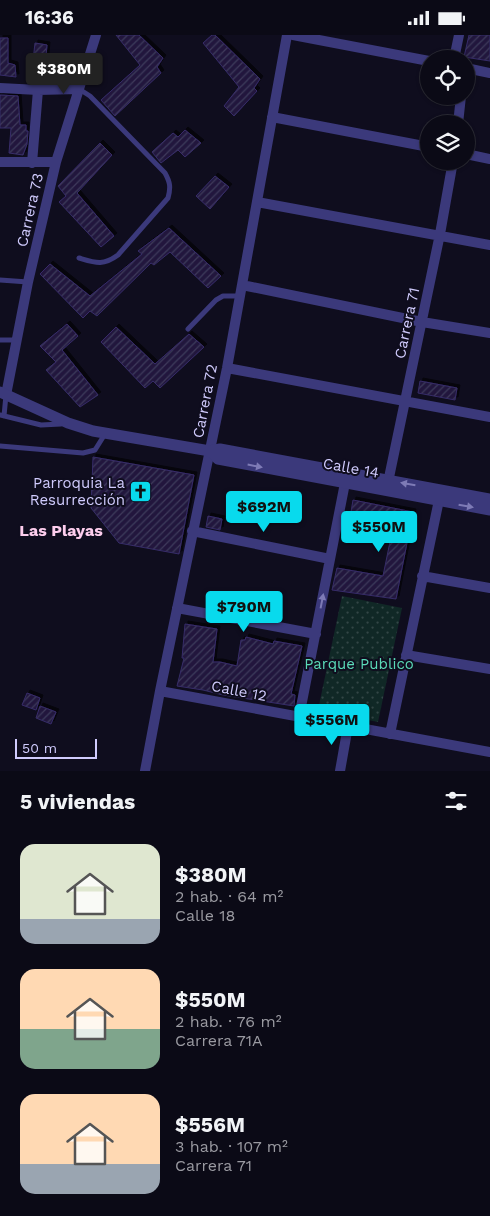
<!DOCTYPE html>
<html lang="es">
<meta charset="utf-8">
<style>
:root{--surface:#0b0a16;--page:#14131f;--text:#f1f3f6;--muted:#9a9aa1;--line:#2b2b35;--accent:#08daed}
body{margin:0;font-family:"Work Sans",sans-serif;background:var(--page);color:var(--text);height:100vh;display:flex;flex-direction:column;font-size:19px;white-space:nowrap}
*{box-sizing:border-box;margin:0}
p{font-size:16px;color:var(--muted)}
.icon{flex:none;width:28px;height:28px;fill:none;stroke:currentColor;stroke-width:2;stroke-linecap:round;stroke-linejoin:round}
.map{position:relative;height:736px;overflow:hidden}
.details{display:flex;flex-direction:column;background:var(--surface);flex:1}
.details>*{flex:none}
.buttons{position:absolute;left:420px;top:15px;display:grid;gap:10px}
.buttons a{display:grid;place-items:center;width:55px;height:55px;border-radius:50%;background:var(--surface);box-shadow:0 1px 4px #0004,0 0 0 1px var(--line);font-size:25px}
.scale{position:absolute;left:15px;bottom:12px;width:82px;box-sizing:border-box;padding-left:5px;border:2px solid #d0cbfd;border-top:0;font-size:14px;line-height:18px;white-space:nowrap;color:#d0cbfd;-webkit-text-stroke:4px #0f0d1e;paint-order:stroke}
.price{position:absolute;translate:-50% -42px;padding:0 11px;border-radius:5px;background:var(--accent);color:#111;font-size:16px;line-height:32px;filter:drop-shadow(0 1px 2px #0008)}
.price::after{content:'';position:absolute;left:50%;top:30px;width:15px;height:11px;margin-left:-8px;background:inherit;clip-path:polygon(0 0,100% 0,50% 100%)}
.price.active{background:#222;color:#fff}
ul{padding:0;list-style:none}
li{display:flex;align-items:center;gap:15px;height:125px;padding:0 20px}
li span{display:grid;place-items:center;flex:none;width:140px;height:100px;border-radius:15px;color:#555}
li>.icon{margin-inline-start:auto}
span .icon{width:60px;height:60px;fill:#fffc;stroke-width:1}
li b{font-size:21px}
h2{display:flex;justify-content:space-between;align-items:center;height:60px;padding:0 20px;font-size:21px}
.status{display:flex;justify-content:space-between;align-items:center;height:35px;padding:0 25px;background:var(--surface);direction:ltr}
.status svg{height:14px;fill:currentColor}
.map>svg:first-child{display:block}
.grass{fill:url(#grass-dots)}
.building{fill:url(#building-hatch);stroke:#372c69;filter:url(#shadow)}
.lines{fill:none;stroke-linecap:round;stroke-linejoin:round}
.service{stroke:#3b397b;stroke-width:5}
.minor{stroke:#3b397b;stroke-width:10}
.tertiary{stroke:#3b397b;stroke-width:11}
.oneway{fill:#7e7bb6}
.labels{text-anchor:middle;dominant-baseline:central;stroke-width:4;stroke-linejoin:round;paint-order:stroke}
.street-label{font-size:15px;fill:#d0cbfd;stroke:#0f0d1e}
.poi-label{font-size:15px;fill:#d0cbfd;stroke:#0f0d1e;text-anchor:end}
.park-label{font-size:15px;fill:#5bdab8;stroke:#0f0d1e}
.neighbourhood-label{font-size:16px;font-weight:bold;fill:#fdcded;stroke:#0f0d1e}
</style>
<div class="status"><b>16:36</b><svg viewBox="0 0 49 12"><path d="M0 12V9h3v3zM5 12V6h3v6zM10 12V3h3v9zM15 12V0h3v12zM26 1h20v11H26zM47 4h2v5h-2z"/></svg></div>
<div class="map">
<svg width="490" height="736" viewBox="0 0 490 736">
<defs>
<pattern id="grass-dots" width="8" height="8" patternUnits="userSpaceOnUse" patternTransform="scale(1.25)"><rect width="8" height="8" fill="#102826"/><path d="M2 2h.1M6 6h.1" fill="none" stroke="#324646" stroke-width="1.8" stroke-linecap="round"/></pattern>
<pattern id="building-hatch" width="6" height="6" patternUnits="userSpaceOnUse" patternTransform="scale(1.25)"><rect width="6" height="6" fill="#20193e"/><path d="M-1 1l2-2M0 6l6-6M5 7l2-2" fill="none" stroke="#3f395b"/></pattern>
<filter id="shadow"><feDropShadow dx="3" dy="-3" stdDeviation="0" flood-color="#0009"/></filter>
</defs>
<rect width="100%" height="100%" fill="#0f0d1e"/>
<path class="grass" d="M342 561 402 573 378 687 318 675Z"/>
<path class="building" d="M116 0H139L163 23 157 32 161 38 115 81 101 65 140 30Z
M212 0H215L260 44 254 53 257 56 234 81 224 71 239 52 203 8Z
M469 0H490V26L464 22Z
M0 3H8V28L15 30 16 42 0 40Z
M35 8 47 10 45 32 69 40V42H51L50 45 31 43Z
M0 60 18 61 20 90H26V96H28L27 109 23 120 9 118 11 93H0Z
M185 95 201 108 185 122 178 115 161 128 152 117 173 98 178 102Z
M100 108 112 120 77 158 114 201 101 212 59 167 66 161 58 151Z
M215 141 229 152 210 174 196 161Z
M169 193 221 241 208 253 170 217 154 230 151 228 97 281 90 276 83 283 40 239 50 229 90 261 142 219 138 216Z
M67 289 78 301 62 315 98 360 80 372 46 335 56 327 40 311Z
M116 292 155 329 189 299 204 312 160 353 153 346 145 353 101 307Z
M420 346 457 353 455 365 418 358Z
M93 422 194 440 179 519 119 508 91 473Z
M353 465 413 477 396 564 332 555 337 533 383 541 393 492 350 483Z
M208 481 222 484 220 495 206 492Z
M185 589 217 594 213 627H220L237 631 241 605H245L246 602 273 609 274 606 302 611 291 659 295 660 294 671 223 660 203 655 177 651 184 623H182Z
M27 658 40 663 36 675 22 670Z
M40 671 56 677 51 689 36 683Z"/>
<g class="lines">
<path class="service" d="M79 223C96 228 103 231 118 220L168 163C171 152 170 147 165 138L90 61 79 54
M0 245 28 247
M188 294 216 265 223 261H240
M0 305H17
M0 380 41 390 61 389
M4 381 6 360
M0 411 83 418 95 415 105 399"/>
<path class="minor" d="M293 0 429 26
M454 24 459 0
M466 33 490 38
M0 53 38 55 79 54
M272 82 429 112
M458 89 461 61
M466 119 490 124
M0 127H56
M32 128 38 55
M257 167 490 210
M242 250 422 287 490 298
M227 333 490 382
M6 360 28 247 56 127 96 0
M387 452 440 199 453 126
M192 496 330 524
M422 541 490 553
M177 573 316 599
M406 620 490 634
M160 656 490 717
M299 682 345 448
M390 699 439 465
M145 736 160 656 227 333 287 0
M340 736 348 691"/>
<path class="tertiary" d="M0 357 68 388 93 396 210 416 220 414 490 464
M210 416 218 424 490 475"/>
</g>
<defs><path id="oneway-solid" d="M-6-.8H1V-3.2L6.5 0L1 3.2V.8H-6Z" transform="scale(1.25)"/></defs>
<g class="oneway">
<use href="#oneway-solid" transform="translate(255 431) rotate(11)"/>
<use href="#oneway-solid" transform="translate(408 449) rotate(-170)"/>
<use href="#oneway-solid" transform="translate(466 471) rotate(10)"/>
<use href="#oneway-solid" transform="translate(322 566) rotate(-79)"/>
</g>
<defs>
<symbol id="church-square" viewBox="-11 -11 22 22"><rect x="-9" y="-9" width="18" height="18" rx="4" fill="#08daed" stroke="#0f0d1e"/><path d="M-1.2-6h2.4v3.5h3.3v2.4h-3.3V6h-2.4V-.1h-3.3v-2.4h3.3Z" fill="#111"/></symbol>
</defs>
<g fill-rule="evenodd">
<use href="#church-square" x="128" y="444" width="25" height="25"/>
</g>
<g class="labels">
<g class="street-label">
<text transform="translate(30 175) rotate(-77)">Carrera 73</text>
<text transform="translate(407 288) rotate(-78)">Carrera 71</text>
<text transform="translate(205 366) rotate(-79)">Carrera 72</text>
<text transform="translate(351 433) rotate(10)">Calle 14</text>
<text transform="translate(239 656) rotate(11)">Calle 12</text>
</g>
<g class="poi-label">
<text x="125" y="448">Parroquia La<tspan x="125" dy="17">Resurrección</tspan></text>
</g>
<g class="park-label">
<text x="359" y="629">Parque Publico</text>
</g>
<g class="neighbourhood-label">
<text x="61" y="495">Las Playas</text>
</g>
</g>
</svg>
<div class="buttons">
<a><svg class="icon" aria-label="locate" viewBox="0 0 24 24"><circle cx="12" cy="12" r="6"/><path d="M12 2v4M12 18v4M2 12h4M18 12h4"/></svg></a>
<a><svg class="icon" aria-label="layers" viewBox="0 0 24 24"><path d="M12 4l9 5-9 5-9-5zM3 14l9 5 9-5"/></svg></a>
</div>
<div class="scale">50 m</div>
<b class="price active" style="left:64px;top:60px">$380M</b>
<b class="price" style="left:264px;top:498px">$692M</b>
<b class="price" style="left:379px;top:518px">$550M</b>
<b class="price" style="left:244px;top:598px">$790M</b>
<b class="price" style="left:332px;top:711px">$556M</b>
</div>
<section class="details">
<h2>5 viviendas<svg class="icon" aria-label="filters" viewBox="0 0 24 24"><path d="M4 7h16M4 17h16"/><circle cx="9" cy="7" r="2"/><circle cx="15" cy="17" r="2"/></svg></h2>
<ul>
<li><span style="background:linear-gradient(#dfe7d0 75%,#9aa5b1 0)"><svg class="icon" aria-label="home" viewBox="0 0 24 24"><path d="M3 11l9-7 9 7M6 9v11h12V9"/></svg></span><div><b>$380M</b><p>2 hab. · 64 m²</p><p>Calle 18</p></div></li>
<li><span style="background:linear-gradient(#ffd9b3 60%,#7fa58c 0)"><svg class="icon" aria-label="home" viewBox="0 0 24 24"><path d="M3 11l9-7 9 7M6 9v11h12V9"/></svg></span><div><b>$550M</b><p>2 hab. · 76 m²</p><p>Carrera 71A</p></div></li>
<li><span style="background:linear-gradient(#ffd9b3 70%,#9aa5b1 0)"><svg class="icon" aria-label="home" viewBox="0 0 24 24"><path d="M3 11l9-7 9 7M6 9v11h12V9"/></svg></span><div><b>$556M</b><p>3 hab. · 107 m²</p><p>Carrera 71</p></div></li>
</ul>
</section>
